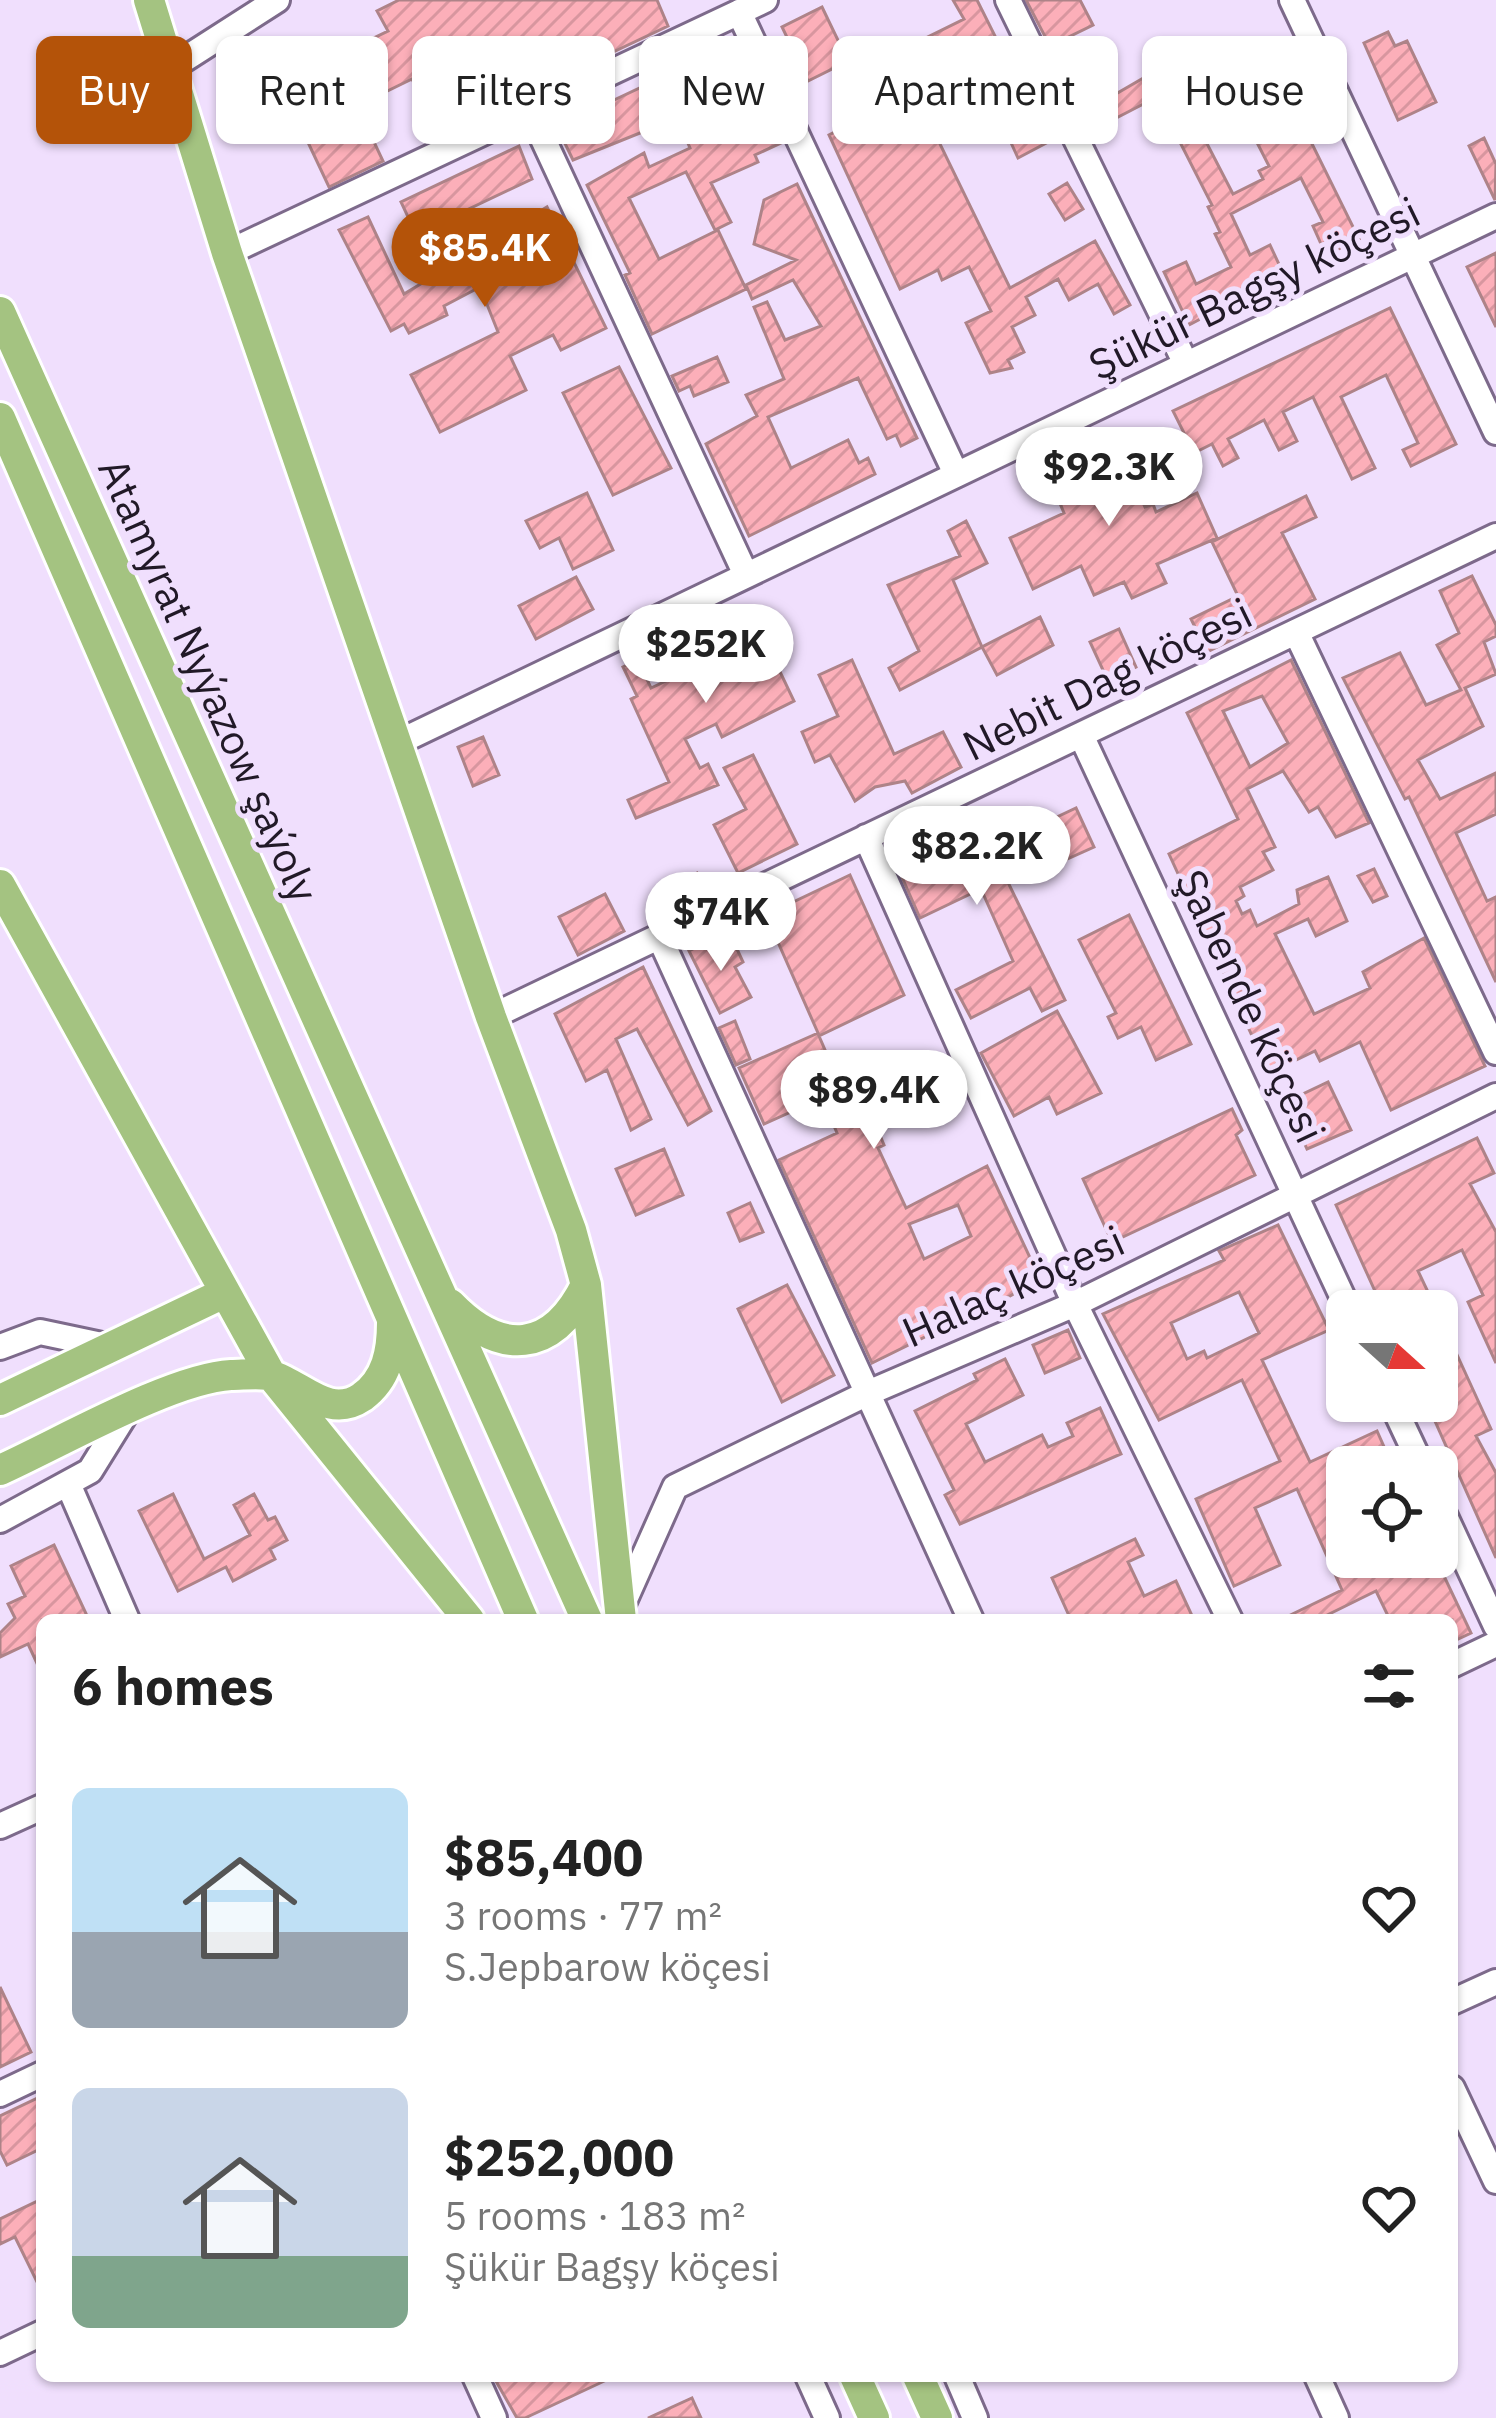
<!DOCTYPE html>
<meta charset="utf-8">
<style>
:root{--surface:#fff;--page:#f6f6f6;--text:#222;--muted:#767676;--accent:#b45309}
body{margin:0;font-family:"IBM Plex Sans",sans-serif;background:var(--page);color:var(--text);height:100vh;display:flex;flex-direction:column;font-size:45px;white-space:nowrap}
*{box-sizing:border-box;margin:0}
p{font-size:39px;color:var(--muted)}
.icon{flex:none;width:66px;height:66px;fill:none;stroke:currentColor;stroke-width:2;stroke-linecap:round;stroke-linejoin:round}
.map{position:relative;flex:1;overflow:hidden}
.drawer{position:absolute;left:36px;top:1614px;width:1422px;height:768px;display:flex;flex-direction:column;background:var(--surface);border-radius:18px;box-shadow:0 3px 9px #0004}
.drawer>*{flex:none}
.hud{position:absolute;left:36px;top:36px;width:1425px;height:108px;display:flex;gap:24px}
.needle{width:78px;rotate:111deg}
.tools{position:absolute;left:1326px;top:1290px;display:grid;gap:24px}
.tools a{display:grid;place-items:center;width:132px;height:132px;border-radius:18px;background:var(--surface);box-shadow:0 3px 9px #0004;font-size:60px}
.price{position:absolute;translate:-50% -102px;padding:0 27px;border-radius:42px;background:#fff;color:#222;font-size:39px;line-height:78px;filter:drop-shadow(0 3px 6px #0008)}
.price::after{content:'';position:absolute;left:50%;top:72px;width:36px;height:27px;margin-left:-18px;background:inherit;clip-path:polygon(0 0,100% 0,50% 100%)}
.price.selected{background:var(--accent);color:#fff}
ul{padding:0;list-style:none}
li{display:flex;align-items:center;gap:36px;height:300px;padding:0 36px}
li span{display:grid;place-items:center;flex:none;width:336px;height:240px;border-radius:18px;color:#555}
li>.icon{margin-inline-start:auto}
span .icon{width:144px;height:144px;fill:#fffc;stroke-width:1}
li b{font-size:51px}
h2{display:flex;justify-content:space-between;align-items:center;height:144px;padding:0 36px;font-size:51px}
.pill{padding:0 42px;border-radius:18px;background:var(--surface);box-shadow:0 3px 9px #0004;font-size:42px;line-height:108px}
.pill.selected{background:var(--accent);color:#fff}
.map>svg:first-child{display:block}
.building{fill:url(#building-hatch);stroke:#ae8388;stroke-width:3;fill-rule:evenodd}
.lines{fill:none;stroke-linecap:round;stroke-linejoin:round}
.minor-casing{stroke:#7d6a8b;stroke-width:30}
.major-casing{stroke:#fff;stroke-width:36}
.minor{stroke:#fff;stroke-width:24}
.major{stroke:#a4c381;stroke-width:30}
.labels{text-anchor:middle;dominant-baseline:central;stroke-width:10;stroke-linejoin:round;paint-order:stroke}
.street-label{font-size:42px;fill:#211927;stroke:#f0dffd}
</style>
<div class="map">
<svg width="1496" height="2418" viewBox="0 0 1496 2418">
<defs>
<pattern id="building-hatch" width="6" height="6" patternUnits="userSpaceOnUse" patternTransform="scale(3)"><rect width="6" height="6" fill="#fcafb9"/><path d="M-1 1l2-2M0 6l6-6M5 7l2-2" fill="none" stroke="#d8969f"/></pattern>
</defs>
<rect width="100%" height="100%" fill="#f0dffd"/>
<path class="building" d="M399 0H657L668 26 497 107 468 53 437 67 464 119 439 132 412 79 357 106 383 161 329 187 280 83 388 31 377 11Z
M953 0H977L1048 142 1018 158 996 110 938 140 1010 288 1095 241 1130 305 1114 314 1098 284 1069 300 1058 279 1026 297 1035 315 1012 327 1024 352 1008 360 1012 368 990 373 966 323 991 311 969 267 942 280 938 270 900 289 829 135 888 105 869 66 964 19ZM962 42 986 92 947 112 922 61Z
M1026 0H1080L1093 25 1050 46Z
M822 7 848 61 808 81 782 27Z
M1388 32 1395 46 1407 41 1436 102 1398 120 1364 43Z
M735 43 781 143 755 155 758 162 711 183 731 222 715 230 686 172 629 198 659 259 718 230 746 289 652 334 625 275 630 273 587 185 644 153 649 167 690 148 677 118 573 160 557 127Z
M1195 48 1216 89 1187 105 1233 194 1263 179 1259 171 1269 166 1244 117 1251 113 1246 103 1283 85 1359 239 1326 255 1313 226 1323 222 1301 178 1231 214 1250 255 1270 245 1284 275 1189 325 1164 272 1186 262 1196 284 1231 267 1215 234 1220 232 1208 207 1212 205 1157 97 1093 130 1076 97 1109 82 1114 95Z
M1484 138 1496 164 1495 200 1469 146Z
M519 146 532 179 416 234 401 202Z
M1067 183 1083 209 1065 220 1049 194Z
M797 184 917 438 901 446 896 435 887 439 858 378 768 417 791 468 848 440 859 463 868 458 875 474 749 536 706 444 757 416 746 395 784 379 754 307 767 302 785 340 821 326 793 280 752 299 746 285 796 260 754 244 764 200Z
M547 207 606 328 561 350 553 335 510 356 526 390 440 432 411 375 498 332 480 287 444 306 447 315 409 333 404 324 391 331 339 230 368 217 404 294Z
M1496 253V327L1467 267Z
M1390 308 1456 444 1411 466 1403 450 1418 443 1386 375 1341 397 1375 468 1352 479 1313 397 1283 412 1297 441 1279 450 1264 420 1228 439 1238 458 1223 466 1212 444 1194 453 1173 411Z
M717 357 728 382 694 396 690 386 679 391 672 376Z
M619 367 671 468 613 495 563 393Z
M1117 443 1145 507 1153 504 1156 512 1197 493 1217 538 1157 564 1166 583 1132 598 1124 582 1094 595 1081 566 1033 589 1010 538 1064 513 1048 475Z
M587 493 613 550 573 569 559 538 540 548 526 521Z
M1306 496 1316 517 1282 533 1315 599 1207 652 1191 619 1238 596 1212 542Z
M966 521 987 563 953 580 982 647 900 690 889 668 919 651 888 585 960 556 948 531Z
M1472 576 1496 625V636L1484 642 1496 674 1465 688 1483 726 1418 760 1440 799 1496 773V814L1456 833 1487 901 1496 897V982L1409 797 1405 799 1343 678 1400 653 1426 705 1461 690 1437 645 1459 633 1440 591Z
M576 577 593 609 536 639 519 606Z
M751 611 794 701 722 737 716 724 685 739 700 768 708 764 718 785 636 818 628 800 669 782 631 699 637 696 623 667 638 660 651 688 708 661 697 638Z
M1040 617 1053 645 997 675 982 647Z
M1119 629 1136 667 1108 681 1090 642Z
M852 660 894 754 943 732 961 767 912 793 905 781 875 787 855 801 830 755 815 762 802 732 838 716 819 675Z
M1291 660 1369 823 1336 837 1318 807 1309 812 1283 771 1247 789 1275 847 1263 852 1273 870 1240 887 1244 896 1236 901 1242 914 1250 910 1257 926 1299 904 1297 890 1328 877 1347 921 1316 936 1308 919 1275 934 1314 1014 1370 988 1363 972 1424 938 1485 1066 1391 1110 1360 1042 1320 1061 1315 1051 1269 1073 1169 854 1238 819 1187 713ZM1262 696 1288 743 1250 767 1223 711Z
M483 737 499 775 473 786 458 747Z
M753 755 797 844 738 873 714 825 746 809 724 768Z
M1076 808 1094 847 1056 864 1038 826Z
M973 810 1065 1000 1042 1011 1030 988 971 1018 956 990 1013 961 981 889 920 918 890 850Z
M1374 869 1387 896 1373 902 1358 876Z
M697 873 705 890 666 909 658 893Z
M850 875 904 995 819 1036 842 1089 856 1117 870 1111 884 1145 878 1148 906 1208 987 1166 1040 1279 1003 1300 997 1288 949 1314 953 1323 872 1363 779 1160 837 1133 822 1098 764 1124 739 1068 818 1033 766 915ZM958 1205 971 1236 924 1259 909 1224Z
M605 894 624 931 578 955 559 917Z
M1129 915 1191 1044 1156 1060 1141 1027 1118 1038 1108 1017 1116 1013 1079 940Z
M718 936 726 953 736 947 743 962 735 967 751 997 720 1013 689 951Z
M643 967 711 1111 688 1125 637 1029 616 1039 651 1119 631 1130 607 1070 586 1081 555 1014Z
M1057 1011 1101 1093 1057 1114 1049 1097 1014 1116 981 1053Z
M735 1021 750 1059 736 1065 719 1028Z
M941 1063 953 1093 936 1100 924 1071Z
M1328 1082 1351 1130 1307 1149 1286 1102Z
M1232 1109 1242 1130 1236 1135 1255 1175 1112 1242 1083 1179Z
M1477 1138 1494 1173 1470 1184 1496 1232V1363L1468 1302 1483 1295 1462 1250 1418 1271 1437 1311H1384L1336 1205Z
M664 1149 683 1195 636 1215 616 1169Z
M750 1203 763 1232 740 1241 728 1213Z
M1278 1225 1329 1330 1262 1360 1310 1462 1377 1431 1393 1467H1347V1557H1435L1471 1633 1452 1642V1620H1390L1376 1591 1317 1620H1280L1342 1590 1297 1489 1255 1508 1280 1565 1234 1586 1196 1499 1280 1461 1242 1380 1159 1420 1103 1314 1224 1260 1219 1251ZM1239 1292 1259 1333 1207 1358 1204 1351 1187 1359 1171 1323Z
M787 1285 834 1375 782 1402 738 1309Z
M1437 1311 1491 1429 1476 1436 1496 1473V1558L1426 1401H1437Z
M1068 1330 1080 1358 1045 1373 1033 1345Z
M1005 1359 1023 1395 966 1424 985 1462 1042 1435 1048 1447 1073 1436 1067 1423 1100 1408 1121 1454 960 1524 945 1495 954 1490 915 1411 977 1380 974 1374Z
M173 1494 204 1559 250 1535 234 1505 254 1494 268 1520 275 1517 287 1540 270 1549 275 1559 233 1581 226 1567 178 1591 139 1511Z
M1135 1539 1143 1555 1128 1562 1144 1596 1176 1581 1194 1620H1071L1052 1578Z
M54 1545 89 1620H42V1674L28 1644 0 1657V1633L15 1618 8 1604 25 1596 11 1566Z
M0 1987 31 2052 0 2067Z
M42 2096V2148L7 2165 0 2151V2116Z
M42 2199V2292L15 2237 0 2244V2219Z
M493 2376H615L525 2418H517Z
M692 2398 701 2418H648Z"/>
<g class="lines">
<defs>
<path id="minor" d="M1008 0 1186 364
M1292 0 1496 432
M739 12 956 474
M174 66 277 0
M530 111 746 575
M227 253 765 0
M1296 632 1496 1052
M1081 735 1349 1311
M397 743 1496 216
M866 837 1075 1304 1230 1620
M659 936 971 1620
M491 1017 1496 536
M0 1347 40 1332 111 1347
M1391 1401 1422 1467
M69 1486 127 1620
M1437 1499 1496 1626
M0 1520 90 1471 126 1413
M622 1606 675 1487 868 1393 1075 1304 1496 1096
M1452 1665 1496 1644
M0 1826 42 1807
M1452 2002 1496 1982
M1452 2088 1496 2181
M0 2094 42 2074
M0 2353 42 2333
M475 2376 494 2418
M808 2376 827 2418
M957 2376 975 2418
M1317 2376 1336 2418"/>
<path id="major" d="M149 0 227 253 491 1017 571 1230 586 1285 621 1620
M0 312 587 1620
M0 418 523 1620
M0 885 271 1375 469 1620
M450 1304C500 1356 552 1354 586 1285
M0 1400 222 1294
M0 1470C58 1444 172 1378 231 1375 242 1375 257 1373 268 1375 299 1381 327 1421 362 1397 387 1379 392 1351 392 1323
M855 2376 874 2418
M918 2376 937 2418"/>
</defs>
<use href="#minor" class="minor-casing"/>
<use href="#major" class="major-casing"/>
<use href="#minor" class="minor"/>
<use href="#major" class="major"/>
</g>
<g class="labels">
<g class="street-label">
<text transform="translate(1254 288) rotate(-26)">Şükür Bagşy köçesi</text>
<text transform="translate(1107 679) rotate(-26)">Nebit Dag köçesi</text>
<text transform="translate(209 680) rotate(66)">Atamyrat Nyýazow şaýoly</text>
<text transform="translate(1251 1006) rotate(65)">Şabende köçesi</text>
<text transform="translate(1013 1286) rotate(-24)">Halaç köçesi</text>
</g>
</g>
</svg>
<div class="tools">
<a><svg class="needle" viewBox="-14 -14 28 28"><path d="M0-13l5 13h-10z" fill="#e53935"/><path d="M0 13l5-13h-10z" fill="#767676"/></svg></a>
<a><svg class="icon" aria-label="locate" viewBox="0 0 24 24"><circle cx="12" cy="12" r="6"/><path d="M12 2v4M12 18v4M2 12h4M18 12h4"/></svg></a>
</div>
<b class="price selected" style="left:485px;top:310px">$85.4K</b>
<b class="price" style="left:1109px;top:529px">$92.3K</b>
<b class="price" style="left:706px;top:706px">$252K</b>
<b class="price" style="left:977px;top:908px">$82.2K</b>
<b class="price" style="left:721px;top:974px">$74K</b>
<b class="price" style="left:874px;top:1152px">$89.4K</b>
<div class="hud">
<a class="pill selected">Buy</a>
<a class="pill">Rent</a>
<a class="pill">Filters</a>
<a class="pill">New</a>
<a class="pill">Apartment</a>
<a class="pill">House</a>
</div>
<section class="drawer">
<h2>6 homes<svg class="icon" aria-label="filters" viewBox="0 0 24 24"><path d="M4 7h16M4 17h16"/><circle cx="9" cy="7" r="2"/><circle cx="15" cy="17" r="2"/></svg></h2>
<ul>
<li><span style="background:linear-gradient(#bfe0f5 60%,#9aa5b1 0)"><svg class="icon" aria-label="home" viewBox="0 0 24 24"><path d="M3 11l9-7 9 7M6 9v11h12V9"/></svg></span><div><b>$85,400</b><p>3 rooms · 77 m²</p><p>S.Jepbarow köçesi</p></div><svg class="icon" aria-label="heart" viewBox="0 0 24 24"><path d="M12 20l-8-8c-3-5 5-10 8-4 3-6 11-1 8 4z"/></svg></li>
<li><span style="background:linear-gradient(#c9d6e8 70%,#7fa58c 0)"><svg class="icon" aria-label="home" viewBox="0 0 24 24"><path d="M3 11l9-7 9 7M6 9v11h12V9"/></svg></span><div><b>$252,000</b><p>5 rooms · 183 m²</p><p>Şükür Bagşy köçesi</p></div><svg class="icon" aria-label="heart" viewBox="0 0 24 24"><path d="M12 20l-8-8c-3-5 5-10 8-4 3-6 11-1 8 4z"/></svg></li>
</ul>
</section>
</div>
